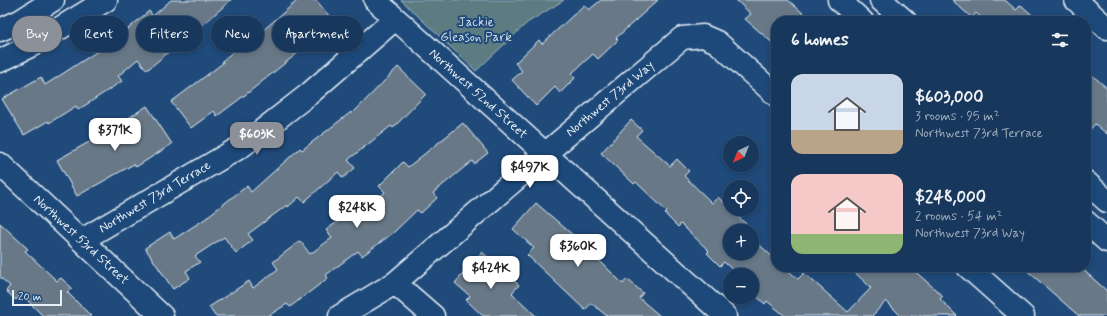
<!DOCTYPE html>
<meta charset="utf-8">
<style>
:root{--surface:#17385c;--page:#203f62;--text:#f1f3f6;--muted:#9eacbb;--line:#365272;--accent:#8c9099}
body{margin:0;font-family:Mynerve,sans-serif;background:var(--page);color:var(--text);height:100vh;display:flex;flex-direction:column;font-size:15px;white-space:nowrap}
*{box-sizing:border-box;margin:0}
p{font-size:13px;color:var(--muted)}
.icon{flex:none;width:22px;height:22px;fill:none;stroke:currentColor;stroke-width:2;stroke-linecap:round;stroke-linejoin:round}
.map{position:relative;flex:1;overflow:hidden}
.drawer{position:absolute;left:771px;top:16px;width:320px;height:256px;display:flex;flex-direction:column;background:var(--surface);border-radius:16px;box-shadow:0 2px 6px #0003,0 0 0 1px var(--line)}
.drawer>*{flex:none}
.banner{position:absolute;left:12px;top:16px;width:380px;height:36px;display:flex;gap:8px}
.needle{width:26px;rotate:223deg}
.controls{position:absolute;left:723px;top:136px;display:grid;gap:8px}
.controls a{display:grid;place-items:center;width:36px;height:36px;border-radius:50%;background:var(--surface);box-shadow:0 2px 6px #0003,0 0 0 1px var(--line);font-size:20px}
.scale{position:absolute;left:12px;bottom:10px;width:50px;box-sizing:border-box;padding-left:4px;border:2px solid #e8f1f8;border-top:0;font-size:11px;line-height:14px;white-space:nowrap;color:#e8f1f8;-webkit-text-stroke:3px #1f4a7a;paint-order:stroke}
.price{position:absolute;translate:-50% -34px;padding:0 9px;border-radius:8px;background:#fff;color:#222;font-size:13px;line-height:26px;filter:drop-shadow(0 1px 2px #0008)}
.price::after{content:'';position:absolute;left:50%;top:24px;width:12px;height:9px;margin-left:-6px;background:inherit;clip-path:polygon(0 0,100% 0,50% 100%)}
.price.current{background:var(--accent);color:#fff}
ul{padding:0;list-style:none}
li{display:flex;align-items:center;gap:12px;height:100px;padding:0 20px}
li span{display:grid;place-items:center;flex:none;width:112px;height:80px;border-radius:12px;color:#555}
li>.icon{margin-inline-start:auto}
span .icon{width:48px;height:48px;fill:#fffc;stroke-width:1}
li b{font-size:17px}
h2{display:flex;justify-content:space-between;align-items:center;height:48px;padding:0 20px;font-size:17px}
.pill{padding:0 14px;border-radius:18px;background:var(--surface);box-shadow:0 2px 6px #0003,0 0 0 1px var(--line);font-size:14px;line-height:36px}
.pill.current{background:var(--accent);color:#fff}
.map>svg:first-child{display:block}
.green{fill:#5b7c81;stroke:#a2b6bc}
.building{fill:#677887;stroke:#e8f1f8}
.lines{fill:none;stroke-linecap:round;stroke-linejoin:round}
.minor-casing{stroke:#e8f1f8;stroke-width:25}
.minor{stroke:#1f4a7a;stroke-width:22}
.labels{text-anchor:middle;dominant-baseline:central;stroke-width:4;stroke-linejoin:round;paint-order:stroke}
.park-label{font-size:13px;fill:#d3dfe6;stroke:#1f4a7a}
.street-label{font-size:13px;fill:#e8f1f8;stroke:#1f4a7a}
</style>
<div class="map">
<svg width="1107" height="316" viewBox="0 0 1107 316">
<rect width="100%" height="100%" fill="#1f4a7a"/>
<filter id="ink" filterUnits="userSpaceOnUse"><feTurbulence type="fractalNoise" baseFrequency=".025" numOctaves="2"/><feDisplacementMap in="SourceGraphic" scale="8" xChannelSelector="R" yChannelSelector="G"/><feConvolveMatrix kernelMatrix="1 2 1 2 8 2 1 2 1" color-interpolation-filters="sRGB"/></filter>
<g filter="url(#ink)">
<path class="green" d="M401 0H564L527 23 476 71Z"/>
<path class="building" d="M171 0H231L190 36 189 35 147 70 138 59 118 76 122 81 78 110 76 106 49 123 48 121 24 135 2 99 41 77 45 85 101 49 102 51 149 11 153 16Z
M298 0H316L335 23 249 92 217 116 214 111 191 128 171 102 223 63 222 61 259 30 261 32Z
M601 0H658L616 38 618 40 598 59 593 54 571 74 575 78 560 93 555 87 536 106 512 80 522 71 515 63 539 40 542 44 584 5 589 10Z
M736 0H788L812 21H776V46L745 19 751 14Z
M952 0H1005L1016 10 1021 5 1039 21H985L976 13 972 18Z
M398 67 426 94 393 128 391 126 348 160 355 168 343 178 338 172 304 202 299 197 288 207 287 205 248 234 253 240 236 253 224 237 195 256 200 262 186 271 190 278 173 289 145 248 170 232 174 239 208 217V216L247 186 251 192 300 148 302 150 351 112 352 114Z
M1086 70 1107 88V134L1095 124 1086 134Z
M147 106 172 144 136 167 134 164 77 196 57 160 107 132Z
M631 120 642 130 636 136 670 166 677 159 689 171 684 176 712 203 718 197 753 231 752 232V231H730V253H752V238L776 260V267H784L798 279 804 273 848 312 871 288 849 267H910L943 296 940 299 957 316H901L886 301 872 316H785L767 301 765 304 752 292V275H738L724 262 720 266 707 253 709 251 681 224 678 227 665 214 667 212 636 182 634 184 601 153Z
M463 123 488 153 474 164 472 161 433 193 437 198 421 213 417 210 393 233 362 256 358 251 326 275 328 278 290 307 287 304 268 316H215L209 307 249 281 253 288 278 269 273 262 300 241 310 254 332 238 326 230 358 207 363 214 385 192 379 186 403 162 408 167Z
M536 203 582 243 623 284 627 279 643 293 639 298 660 316H607L591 303 585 310 527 255 534 248 513 229Z
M0 223 28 249 25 251 57 281 61 278 72 288 67 292 91 316H43L21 294 16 300 6 291 10 286 0 277Z
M482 252 519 285 512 293 536 316H483L466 300 470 296 455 283Z
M1023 267H1080L1107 291V316H1079Z"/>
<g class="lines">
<defs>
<path id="minor" d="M375 0 725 316
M839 0 862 21
M881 0 905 21
M1076 0 1107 28
M0 30 20 21 53 0
M0 61 34 44 106 0
M0 164 162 316
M1086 182 1107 201
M1086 222 1107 241
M82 240 242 146 309 94 395 19
M968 267 1023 316
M395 283 433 316
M340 316 395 283 545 154 682 38 703 36 717 42 776 95"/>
</defs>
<use href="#minor" class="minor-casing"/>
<use href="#minor" class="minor"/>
</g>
</g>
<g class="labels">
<g class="park-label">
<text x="476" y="22">Jackie<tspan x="476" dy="15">Gleason Park</tspan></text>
</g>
<g class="street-label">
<text transform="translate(478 94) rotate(42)">Northwest 52nd Street</text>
<text transform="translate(610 99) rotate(-40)">Northwest 73rd Way</text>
<text transform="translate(155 197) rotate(-31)">Northwest 73rd Terrace</text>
<text transform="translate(81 240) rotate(43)">Northwest 53rd Street</text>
</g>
</g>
</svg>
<div class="controls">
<a><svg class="needle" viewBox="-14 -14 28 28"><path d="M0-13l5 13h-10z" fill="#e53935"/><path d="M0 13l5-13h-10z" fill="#9eacbb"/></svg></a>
<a><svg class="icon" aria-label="locate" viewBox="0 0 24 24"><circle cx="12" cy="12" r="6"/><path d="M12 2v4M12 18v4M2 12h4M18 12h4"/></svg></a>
<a>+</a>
<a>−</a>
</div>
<div class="scale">20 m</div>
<b class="price" style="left:115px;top:152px">$371K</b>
<b class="price current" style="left:257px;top:156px">$603K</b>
<b class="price" style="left:530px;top:189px">$497K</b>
<b class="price" style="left:357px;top:229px">$248K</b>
<b class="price" style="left:578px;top:268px">$360K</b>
<b class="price" style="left:491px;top:290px">$424K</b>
<div class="banner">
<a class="pill current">Buy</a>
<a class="pill">Rent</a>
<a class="pill">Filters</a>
<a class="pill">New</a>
<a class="pill">Apartment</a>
</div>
<section class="drawer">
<h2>6 homes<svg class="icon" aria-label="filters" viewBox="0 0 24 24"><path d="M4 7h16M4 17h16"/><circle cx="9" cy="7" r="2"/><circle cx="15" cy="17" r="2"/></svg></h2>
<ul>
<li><span style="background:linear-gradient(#c9d6e8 70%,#b9a48a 0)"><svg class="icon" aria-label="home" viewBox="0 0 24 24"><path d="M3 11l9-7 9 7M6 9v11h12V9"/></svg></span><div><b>$603,000</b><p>3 rooms · 95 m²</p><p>Northwest 73rd Terrace</p></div></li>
<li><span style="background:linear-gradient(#f6c9c9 75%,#8fb573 0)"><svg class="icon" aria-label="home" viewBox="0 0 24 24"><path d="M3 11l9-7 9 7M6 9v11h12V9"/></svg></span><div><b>$248,000</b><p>2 rooms · 54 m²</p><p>Northwest 73rd Way</p></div></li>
</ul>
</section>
</div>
